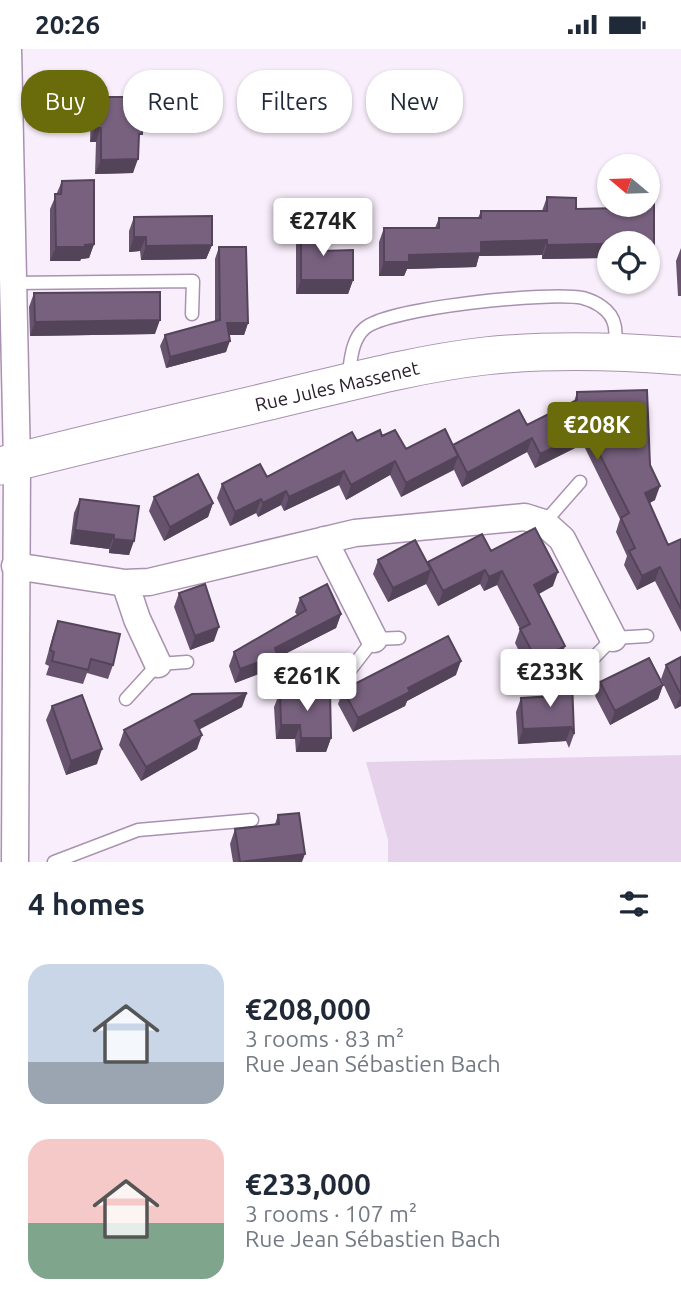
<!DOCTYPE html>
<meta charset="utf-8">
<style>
:root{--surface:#fff;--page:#f2f2f3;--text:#1f2937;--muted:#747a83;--accent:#6a6b0b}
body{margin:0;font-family:Ubuntu,sans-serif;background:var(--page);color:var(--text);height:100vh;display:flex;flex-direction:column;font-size:26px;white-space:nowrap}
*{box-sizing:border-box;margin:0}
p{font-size:23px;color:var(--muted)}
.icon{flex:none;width:38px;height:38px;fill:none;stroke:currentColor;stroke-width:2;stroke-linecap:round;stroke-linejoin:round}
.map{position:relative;height:813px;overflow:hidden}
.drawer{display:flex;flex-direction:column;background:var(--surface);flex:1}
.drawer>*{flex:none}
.hud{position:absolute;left:21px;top:21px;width:640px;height:63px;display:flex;gap:14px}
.needle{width:46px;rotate:289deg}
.tools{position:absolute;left:597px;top:105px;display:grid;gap:14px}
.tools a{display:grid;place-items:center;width:63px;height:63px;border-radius:50%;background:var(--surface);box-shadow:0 2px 5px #0004;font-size:35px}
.price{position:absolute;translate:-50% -60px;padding:0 16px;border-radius:7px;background:#fff;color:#222;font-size:23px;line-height:46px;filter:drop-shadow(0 2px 4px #0008)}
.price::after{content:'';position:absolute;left:50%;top:42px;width:21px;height:16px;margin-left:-10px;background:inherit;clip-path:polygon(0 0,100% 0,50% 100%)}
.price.current{background:var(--accent);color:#fff}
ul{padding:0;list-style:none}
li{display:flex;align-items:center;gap:21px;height:175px;padding:0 28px}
li span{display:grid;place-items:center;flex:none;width:196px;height:140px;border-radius:21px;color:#555}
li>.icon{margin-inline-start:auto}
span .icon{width:84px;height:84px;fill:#fffc;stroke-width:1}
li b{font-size:30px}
h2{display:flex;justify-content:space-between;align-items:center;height:84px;padding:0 28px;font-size:30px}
.pill{padding:0 24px;border-radius:28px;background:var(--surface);box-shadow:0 2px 5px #0004;font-size:24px;line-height:63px}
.pill.current{background:var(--accent);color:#fff}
.status{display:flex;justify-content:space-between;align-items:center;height:49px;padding:0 35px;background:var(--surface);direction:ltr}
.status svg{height:19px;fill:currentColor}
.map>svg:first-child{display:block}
.green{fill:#e6d3eb}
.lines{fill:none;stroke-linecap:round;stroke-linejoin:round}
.lane-casing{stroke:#a892af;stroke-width:15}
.street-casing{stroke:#a892af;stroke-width:29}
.secondary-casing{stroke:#a892af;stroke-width:39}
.lane{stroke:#fff;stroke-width:12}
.street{stroke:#fff;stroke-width:26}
.secondary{stroke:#fff;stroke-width:37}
.wall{fill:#67536d}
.shaded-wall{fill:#544459}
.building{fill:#78617f;stroke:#544459;stroke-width:2}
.labels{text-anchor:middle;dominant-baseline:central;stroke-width:7;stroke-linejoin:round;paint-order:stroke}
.street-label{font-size:19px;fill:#29202c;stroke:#fff}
</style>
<div class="status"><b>20:26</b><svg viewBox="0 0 49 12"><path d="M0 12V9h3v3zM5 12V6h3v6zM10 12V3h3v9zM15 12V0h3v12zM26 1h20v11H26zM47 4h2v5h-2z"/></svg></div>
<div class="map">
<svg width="681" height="813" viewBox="0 0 681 813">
<rect width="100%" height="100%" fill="#f9effc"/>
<path class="green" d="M681 706V813H388V791L366 713Z"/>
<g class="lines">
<defs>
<path id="lane" d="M14 234 193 232 192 265
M348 329C351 312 351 291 365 279 388 259 550 242 583 249 590 251 597 254 602 258 618 269 616 285 615 302
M544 474 580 433
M350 621 374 590 399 589
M569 634 613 589 647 587
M126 650 158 615 187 613
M54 813 138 781 252 771"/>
<path id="street" d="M8 0 17 413 15 813
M324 491 374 590
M15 517 125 534 149 533 355 484 525 468 544 474 562 490 613 589
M125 534 137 570 158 615"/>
<path id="secondary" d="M0 417C92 393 185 372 278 350 346 334 415 315 485 307 551 300 616 302 681 307"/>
</defs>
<use href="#lane" class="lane-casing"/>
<use href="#street" class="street-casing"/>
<use href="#secondary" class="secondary-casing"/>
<use href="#lane" class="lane"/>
<use href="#street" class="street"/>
<use href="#secondary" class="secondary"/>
</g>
<path class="wall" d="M96 48 131 61 138 96 133 124 95 125 96 93H90L91 62Z
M62 132 94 195 89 209 81 210 80 212H50V160Z
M547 148 576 160 618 159 619 156H648L654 198 649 212 609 194V212L604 213V209L542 210V206L479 207 476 218 407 220 404 227H379V193L384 179H435L439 169H478L481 162H542Z
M134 168 212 196 206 210 141 211 140 202 129 203V182Z
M301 175 321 202 353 231 348 245H296V189Z
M219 198 248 274 244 286H229L226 303 166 319 160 297 165 286 215 272V210Z
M681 199V247H678L676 212Z
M34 244 155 285 30 287 29 258Z
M577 343 650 416 655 451 650 454 668 496 681 490V583L655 532 637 541 624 516 627 507 616 483 620 470 583 395 535 419 527 403 462 438 454 421 401 448 390 426 346 451 339 436 284 462 281 456 258 468 256 464 230 477 217 449 222 435 267 428 357 392 382 387 406 400 453 396 527 376 574 353Z
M154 448 213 454 208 468 164 492 149 462Z
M80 450 139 457 129 506 109 504V500L70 495 74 464Z
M491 502 553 537 539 545 560 611 531 626 515 594 520 580 497 536 484 542 480 535 438 557 426 535 388 553 373 525 378 511 428 514Z
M179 544 214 592 190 601 174 558Z
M300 549 341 565 336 579 275 610 272 620 235 634 229 617 234 603 297 566 295 563Z
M58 572 113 616 108 630 87 624 83 635 46 626 49 617 45 615 53 586Z
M681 608V657L675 660 661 630 666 616Z
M456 626 407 652 405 657 353 683 338 655 343 641Z
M600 633 663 636 658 650 610 676 595 647Z
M548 634 574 685 569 699 566 692 518 695 516 663 521 649 543 647Z
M280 643 331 689 326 703H296L295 690H276L274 658Z
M52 657 97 715 66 726 46 671Z
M242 658 199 680 197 700 141 732 119 696 124 681Z
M278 766 302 813H233L230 795 235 780 275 775Z"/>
<path class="shaded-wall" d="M95 79H101L96 93H90Z
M138 110 133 124 95 125 101 111Z
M134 188H146L140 202 129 203Z
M547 191 542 206 479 207 476 218 407 220 404 227H379L384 213 409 206 481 193Z
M94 195 89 209 81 210 80 212H50L56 198Z
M609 195 604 209 542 210 547 196Z
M212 196 206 210 141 211 146 197Z
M648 198H654L649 212H648Z
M609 200V212L604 213Z
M301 231H353L348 245H296Z
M160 271 155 285 30 287 35 273Z
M227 274H248L244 286H223Z
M230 292 226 303 166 319 170 308Z
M588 382 583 395 535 419 540 405Z
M532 389 527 403 462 438 467 424Z
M458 407 453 421 401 448 406 434Z
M395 412 390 426 346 451 351 436Z
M344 422 339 436 284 462 289 448Z
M660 437 655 451 640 458 645 444Z
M286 442 281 456 258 468 263 454Z
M261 450 256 464 230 477 235 463Z
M213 454 208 468 164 492 170 478Z
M75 481 114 486 109 500 70 495Z
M114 490 134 492 129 506 109 504Z
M660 518 655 532 637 541 642 527Z
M431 521 426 535 388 553 393 539Z
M485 521 480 535 438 557 443 542Z
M502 522 497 536 484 542 489 528Z
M558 523 553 537 529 550 534 536Z
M341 565 336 579 275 610 272 620 235 634 240 620 275 599Z
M219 578 214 592 190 601 195 587Z
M565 597 560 611 531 626 537 612Z
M461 612 456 626 407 652 405 657 353 683 358 669 408 639Z
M663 636 658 650 610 676 615 662Z
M247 644 242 658 189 686 195 672Z
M681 646V657L675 660Z
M281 676H300L295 690H276Z
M571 678 566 692 518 695 523 680Z
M202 686 197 700 141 732 146 718Z
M301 689H331L326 703H296Z
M102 700 97 715 66 726 71 712Z
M305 805 302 813H245Z"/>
<path class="building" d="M96 48H131V61H143L142 85H139L138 110 101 111V79H95Z
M94 131V195L85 196V198H56L55 145H61L62 132Z
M547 148 576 149V160L619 159V156H648V154H654V198H648V194L547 196V191L481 193V204L409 206V213H384V179H439V169H481V162H547Z
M212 167V196L146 197V188H134V168Z
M301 175H321V202L353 201V231H301Z
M219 198H246L248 274H227L230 292 170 308 165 286 220 271Z
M160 243V271L35 273 34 244Z
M647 341 650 416 660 437 645 444 668 496 681 490V560L660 518 642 527 629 502 635 499 621 469 629 464 588 382 540 405 532 389 467 424 453 396 519 361 527 376 577 351V343Z
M445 380 458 407 406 434 395 412 351 436 344 422 289 448 286 442 263 454 261 450 235 463 222 435 260 415 267 428 352 383 357 392 380 381 382 387 395 381 406 400Z
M198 425 213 454 170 478 154 448Z
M80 450 139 457 134 492 114 490V486L75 481Z
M535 479 558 523 534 536 565 597 537 612 520 580 530 575 502 522 489 528 485 521 443 542 428 513 482 485 491 502Z
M415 491 431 521 393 539 378 511Z
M205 535 219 578 195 587 179 544Z
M327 535 341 565 275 599 277 606 240 620 234 603 306 561 300 549Z
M58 572 120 585 113 616 91 610 88 621 52 612 54 603 50 601Z
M448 587 461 612 408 639 410 643 358 669 343 641Z
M681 608V646L666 616Z
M649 609 663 636 615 662 600 633Z
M572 632 574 685 571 678 523 680 521 649 554 647 548 634Z
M280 643H330L331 689H301L300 676H281Z
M247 644 195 672 202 686 146 718 124 681 192 645Z
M82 646 102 700 71 712 52 657Z
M299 764 305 805 240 813 235 780 279 775 278 766Z"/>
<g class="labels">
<g class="street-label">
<text transform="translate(337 337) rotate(-13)">Rue Jules Massenet</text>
</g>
</g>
</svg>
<div class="tools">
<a><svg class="needle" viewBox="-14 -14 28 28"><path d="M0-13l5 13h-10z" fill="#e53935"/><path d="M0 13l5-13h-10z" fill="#747a83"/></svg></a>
<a><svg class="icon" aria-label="locate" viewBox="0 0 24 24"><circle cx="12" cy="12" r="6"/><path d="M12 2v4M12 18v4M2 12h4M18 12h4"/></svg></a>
</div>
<b class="price" style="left:323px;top:209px">€274K</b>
<b class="price current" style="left:597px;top:413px">€208K</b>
<b class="price" style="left:550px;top:660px">€233K</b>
<b class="price" style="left:307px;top:664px">€261K</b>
<div class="hud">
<a class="pill current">Buy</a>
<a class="pill">Rent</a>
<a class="pill">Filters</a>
<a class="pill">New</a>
</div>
</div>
<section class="drawer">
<h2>4 homes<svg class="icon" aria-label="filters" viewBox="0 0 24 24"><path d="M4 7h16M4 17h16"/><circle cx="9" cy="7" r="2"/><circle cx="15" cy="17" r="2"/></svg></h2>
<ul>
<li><span style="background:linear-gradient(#c9d6e8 70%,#9aa5b1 0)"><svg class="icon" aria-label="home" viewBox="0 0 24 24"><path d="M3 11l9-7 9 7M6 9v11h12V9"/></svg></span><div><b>€208,000</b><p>3 rooms · 83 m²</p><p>Rue Jean Sébastien Bach</p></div></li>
<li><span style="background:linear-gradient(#f6c9c9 60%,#7fa58c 0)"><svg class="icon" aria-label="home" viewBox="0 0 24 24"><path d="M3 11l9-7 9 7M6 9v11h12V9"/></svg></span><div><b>€233,000</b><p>3 rooms · 107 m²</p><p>Rue Jean Sébastien Bach</p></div></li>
</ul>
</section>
